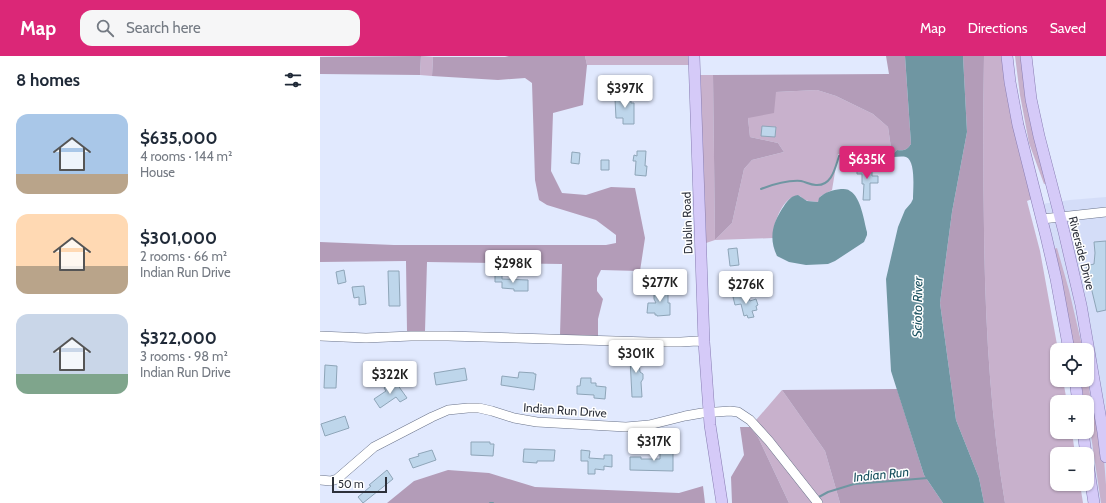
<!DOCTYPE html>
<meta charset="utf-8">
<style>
:root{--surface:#fff;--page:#f6f6f7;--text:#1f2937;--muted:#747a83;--accent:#db2777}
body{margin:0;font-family:Cabin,sans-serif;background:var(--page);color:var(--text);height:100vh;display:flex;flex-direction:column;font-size:15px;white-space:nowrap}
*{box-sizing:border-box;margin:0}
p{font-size:13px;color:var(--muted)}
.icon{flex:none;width:22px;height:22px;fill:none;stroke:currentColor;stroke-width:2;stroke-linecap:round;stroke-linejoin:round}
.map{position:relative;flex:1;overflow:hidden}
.panel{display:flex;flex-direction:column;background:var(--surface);width:320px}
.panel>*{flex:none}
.controls{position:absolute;left:730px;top:287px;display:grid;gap:8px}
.controls a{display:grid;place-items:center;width:44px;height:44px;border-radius:8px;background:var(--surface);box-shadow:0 1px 3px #0004;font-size:20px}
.scale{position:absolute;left:12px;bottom:10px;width:55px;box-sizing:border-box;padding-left:4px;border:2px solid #2d313b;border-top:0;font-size:11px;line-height:14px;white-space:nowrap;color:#2d313b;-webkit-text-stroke:3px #fff;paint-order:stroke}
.price{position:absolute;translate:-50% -34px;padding:0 9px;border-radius:4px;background:#fff;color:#222;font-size:13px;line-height:26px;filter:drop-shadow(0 1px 2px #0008)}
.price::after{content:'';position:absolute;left:50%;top:24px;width:12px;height:9px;margin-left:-6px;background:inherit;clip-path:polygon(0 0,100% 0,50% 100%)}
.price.active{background:var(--accent);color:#fff}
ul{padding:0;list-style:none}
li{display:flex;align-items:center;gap:12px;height:100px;padding:0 16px}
li span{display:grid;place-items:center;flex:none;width:112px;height:80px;border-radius:12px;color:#555}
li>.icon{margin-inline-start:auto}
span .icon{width:48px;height:48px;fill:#fffc;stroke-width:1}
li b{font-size:17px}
h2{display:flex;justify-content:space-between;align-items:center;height:48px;padding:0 16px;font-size:17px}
header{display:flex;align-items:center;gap:24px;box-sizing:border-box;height:56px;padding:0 20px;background:var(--accent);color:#fff}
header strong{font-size:19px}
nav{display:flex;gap:22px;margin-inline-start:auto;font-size:14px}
.search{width:280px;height:36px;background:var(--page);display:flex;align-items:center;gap:10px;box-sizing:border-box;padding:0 14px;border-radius:12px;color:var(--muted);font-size:15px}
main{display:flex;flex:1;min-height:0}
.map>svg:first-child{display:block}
.built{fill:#d4ddf8}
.green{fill:#c8b1cc}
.forest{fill:#b39cb8}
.water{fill:#6f96a2}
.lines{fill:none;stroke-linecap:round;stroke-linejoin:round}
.stream{stroke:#6f96a2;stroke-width:2}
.building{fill:#bed6eb;stroke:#8ea5b8}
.minor-casing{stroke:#6a738a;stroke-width:10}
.major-casing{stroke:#887db3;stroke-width:12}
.minor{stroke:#fff;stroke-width:9}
.major{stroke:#d5caf8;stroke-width:11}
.labels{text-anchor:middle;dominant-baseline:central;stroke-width:3;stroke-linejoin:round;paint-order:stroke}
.street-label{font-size:12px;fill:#2d313b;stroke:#fff}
.water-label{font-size:13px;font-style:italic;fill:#1c5361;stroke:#fff}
</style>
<header>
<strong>Map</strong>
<div class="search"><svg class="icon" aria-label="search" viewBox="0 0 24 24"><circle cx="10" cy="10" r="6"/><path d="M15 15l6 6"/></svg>Search here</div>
<nav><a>Map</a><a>Directions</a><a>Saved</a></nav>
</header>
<main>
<section class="panel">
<h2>8 homes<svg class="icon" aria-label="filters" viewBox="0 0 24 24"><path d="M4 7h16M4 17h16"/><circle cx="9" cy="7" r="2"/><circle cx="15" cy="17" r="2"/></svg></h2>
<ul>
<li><span style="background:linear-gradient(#a9c7e8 75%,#b9a48a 0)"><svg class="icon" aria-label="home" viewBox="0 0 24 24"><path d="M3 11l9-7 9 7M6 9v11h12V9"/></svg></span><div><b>$635,000</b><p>4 rooms · 144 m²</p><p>House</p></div></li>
<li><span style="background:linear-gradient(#ffd9b3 65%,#b9a48a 0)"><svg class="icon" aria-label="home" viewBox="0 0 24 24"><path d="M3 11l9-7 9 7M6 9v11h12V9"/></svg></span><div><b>$301,000</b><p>2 rooms · 66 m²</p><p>Indian Run Drive</p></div></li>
<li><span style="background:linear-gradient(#c9d6e8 75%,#7fa58c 0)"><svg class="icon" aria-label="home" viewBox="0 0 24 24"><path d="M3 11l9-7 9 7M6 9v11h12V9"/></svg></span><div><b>$322,000</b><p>3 rooms · 98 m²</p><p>Indian Run Drive</p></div></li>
</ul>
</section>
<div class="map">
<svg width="786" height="447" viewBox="0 0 786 447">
<rect width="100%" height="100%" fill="#e1e9fe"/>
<path class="built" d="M786 141V447H769L767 376V294H745L743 278 714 149 750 144Z"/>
<path class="green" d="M101 0 113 1 112 20 100 19Z
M265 0H369V9H267Z
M664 0H683L712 143 707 145 720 195 738 294H737V324H743L747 346H737V376H752L755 398H737V428H760L763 447H685C670 358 665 263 664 173 663 115 663 57 664 0Z
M695 0H702L727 127 724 128 709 87 700 39Z
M380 19H393L395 184 412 167 424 113 432 104 464 96 458 87 430 81 428 62 456 36 497 34 516 40 553 58 568 71 572 99 518 98 512 134 501 140 498 146C491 145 485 146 480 140 464 137 452 169 453 182L395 184 386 187Z
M737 192 749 234 763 294H753L733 193Z
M767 318 771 345 778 363 784 403 786 429V447H781L769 366 767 360V346H762L759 324H767Z
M462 334 505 395 520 447H469L438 381 430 371Z"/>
<path class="forest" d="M101 0 100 19 0 18V1Z
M189 0H265L267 9 263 49 233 57 231 115 242 137 266 139 291 131 315 132 325 182 320 215 281 214 277 222V235L283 243 278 263V280L240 279 242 208 107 206 105 275H87L86 205 0 206V186L74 189H286L296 187V179L276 164 227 149 219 144 215 124 212 27 205 22 178 24 112 20 113 1H185Z
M566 0H585L591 88C587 94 584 95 577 94L572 99 568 71 553 58 516 40 497 34 456 36 454 57 428 62 430 81 458 87 464 96 432 104 424 113 412 167 395 184 393 19 569 18Z
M643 0H664C663 57 663 115 664 173 665 263 670 358 685 447H664L659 422 636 364 620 247 632 156 647 76Z
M577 333 604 419 623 447H520L505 395 462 334Z
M420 371H430L438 381 469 447H412L411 421 424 399Z
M128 414 169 417 215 431 359 437 383 430 385 447H67L94 425Z"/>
<path class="water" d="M585 0H643L647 76 632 156 620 247 636 364 659 422 664 447H623L604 419 571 315 566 223 578 171 585 154 591 147 593 143C593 133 596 105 586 101 582 100 577 101 573 101L572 99 577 94C584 95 587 94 591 88Z
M521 133C524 133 528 133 530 135 541 141 544 165 547 176V179L544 186 515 205 508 208 486 209 469 206 457 200C448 181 453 166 464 150 468 144 471 140 478 139L487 145 498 146 499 142C505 136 512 134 521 133Z"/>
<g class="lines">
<path class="stream" d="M560 98 567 100H574
M441 133C454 128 467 124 481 125 486 126 490 129 496 129 512 130 515 112 519 100L521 99H543
M497 442 508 436 534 428 608 422
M170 447H173"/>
</g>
<path class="building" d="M303 36H311V47H314V68H303V62H296L295 43H303Z
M442 70 456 71 455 81 441 80Z
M317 95H326L325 110H327L326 120 315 119 316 105H313L314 99 317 100Z
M252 96 260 97 259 108 251 107Z
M281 104H289V114H281Z
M537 108H545V112H552V120H558V127H550V144H543L544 128H542V118H537Z
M786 185V254L777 256 766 210 774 208 775 197 774 186Z
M417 192 419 209 410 210 408 193Z
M24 214 26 226 18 228 16 216Z
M68 215H79L80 250H69Z
M175 219H182V223L208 224V235H194V233L182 232V226H175Z
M44 230 46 248 39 249V241L34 242 32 231Z
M334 232H348V247H350V259L337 260V259H335V257H327L328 247H336L334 243Z
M427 237 430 245 436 243 438 249 436 250 437 254 432 255 434 261 428 262 427 259 424 260 421 248 415 249 413 241Z
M318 294 320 316 323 318V323L321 326 322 341H312L310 302H308V295Z
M5 309 17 310 16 332H4Z
M145 312 147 324 116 329 114 317Z
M199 316 214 317V318H216L214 334 181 329 182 320 198 322Z
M261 322H271V327H276V330L286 331 285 343 274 342V339L257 338V330H260Z
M70 328 72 331 77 328 87 342 80 346 76 341 60 352 54 343 66 335 64 332Z
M25 360 29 372 5 380 1 368Z
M151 386H170V388H174L173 400 151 399Z
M204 393 235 394 234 405H217V407L203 406Z
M340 393H353V415L310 414V401H321V403H340Z
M112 394 116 404 93 412 89 403 99 400 98 398Z
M261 394 270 395 269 402 284 403V399H292V411L284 410V414L275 413V418H268V405H261Z
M67 414 73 423 43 447 38 441 51 430 49 429Z"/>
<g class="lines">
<defs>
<path id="minor" d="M722 163 786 156
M0 280 46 282 91 280H128L329 286H361L377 285 384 286
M0 424 11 425 17 423 54 391 112 361 128 354 148 352H159L172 355 194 362 217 366 306 371 329 369 365 360 382 357 410 355 418 356 430 364 449 385 498 447"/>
<path id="major" d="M374 0 384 286 390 369 402 447
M687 0 690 26 698 69 726 180 736 223 749 294
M706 0 711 43 719 80 744 176 761 249 783 376 786 401
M755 324 758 346
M763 376 766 398
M767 402 774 447"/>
</defs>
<use href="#minor" class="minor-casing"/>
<use href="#major" class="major-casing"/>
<use href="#minor" class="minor"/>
<use href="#major" class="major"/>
</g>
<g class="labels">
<g class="street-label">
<text transform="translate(367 167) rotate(-92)">Dublin Road</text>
<text transform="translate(762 197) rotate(76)">Riverside Drive</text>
<text transform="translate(245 354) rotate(4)">Indian Run Drive</text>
</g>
<g class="water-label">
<text transform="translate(597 251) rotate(-89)">Scioto River</text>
<text transform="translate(561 418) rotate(-6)">Indian Run</text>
</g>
</g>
</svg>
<div class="controls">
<a><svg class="icon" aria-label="locate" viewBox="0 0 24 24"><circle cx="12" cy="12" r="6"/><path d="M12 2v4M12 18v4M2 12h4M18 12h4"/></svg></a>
<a>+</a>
<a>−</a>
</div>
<div class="scale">50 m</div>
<b class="price" style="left:305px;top:53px">$397K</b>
<b class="price active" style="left:547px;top:124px">$635K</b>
<b class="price" style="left:193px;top:228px">$298K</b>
<b class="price" style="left:340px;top:247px">$277K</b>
<b class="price" style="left:426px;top:249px">$276K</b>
<b class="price" style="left:316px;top:318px">$301K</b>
<b class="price" style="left:70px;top:339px">$322K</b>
<b class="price" style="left:334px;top:406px">$317K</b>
</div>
</main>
